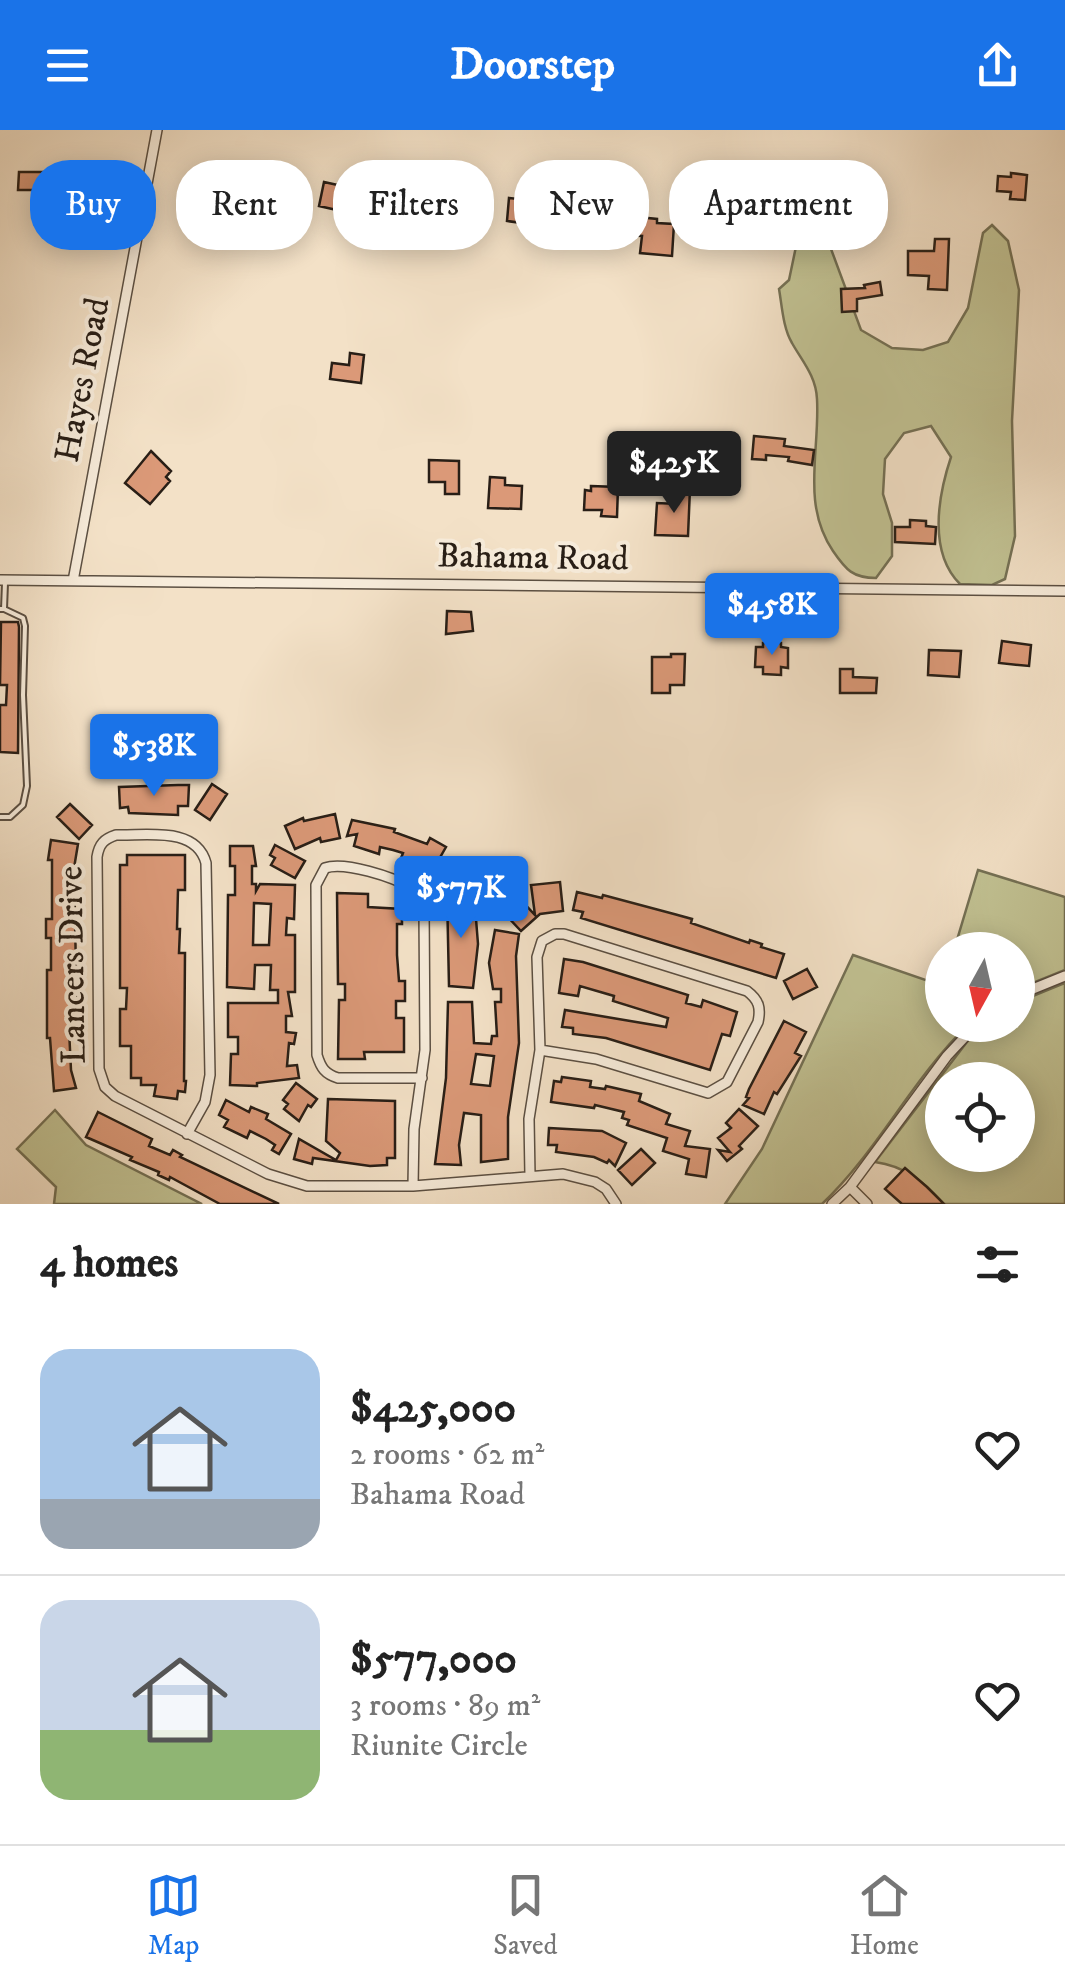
<!DOCTYPE html>
<meta charset="utf-8">
<style>
:root{--surface:#fff;--page:#f2f2f2;--text:#222;--muted:#767676;--line:#e0e0e0;--accent:#1a73e8}
body{margin:0;font-family:"IM FELL DW Pica",serif;background:var(--page);color:var(--text);height:100vh;display:flex;flex-direction:column;font-size:38px;white-space:nowrap}
*{box-sizing:border-box;margin:0}
p{font-size:32px;color:var(--muted)}
.icon{flex:none;width:55px;height:55px;fill:none;stroke:currentColor;stroke-width:2;stroke-linecap:round;stroke-linejoin:round}
.map{position:relative;height:1074px;overflow:hidden}
.drawer{display:flex;flex-direction:column;background:var(--surface);flex:1}
.drawer>*{flex:none}
.banner{position:absolute;left:30px;top:30px;width:1005px;height:90px;display:flex;gap:20px}
.needle{width:65px;rotate:188deg}
.controls{position:absolute;left:925px;top:802px;display:grid;gap:20px}
.controls a{display:grid;place-items:center;width:110px;height:110px;border-radius:50%;background:var(--surface);box-shadow:0 5px 25px #0003;font-size:50px}
.price{position:absolute;translate:-50% -85px;padding:0 22px;border-radius:10px;background:var(--accent);color:#fff;font-size:32px;line-height:65px;filter:drop-shadow(0 2px 5px #0008)}
.price::after{content:'';position:absolute;left:50%;top:60px;width:30px;height:22px;margin-left:-15px;background:inherit;clip-path:polygon(0 0,100% 0,50% 100%)}
.price.selected{background:#222;color:#fff}
ul{padding:0;list-style:none}
li{display:flex;align-items:center;gap:30px;height:250px;padding:0 40px}
li+li{border-top:2px solid var(--line)}
li span{display:grid;place-items:center;flex:none;width:280px;height:200px;border-radius:30px;color:#555}
li>.icon{margin-inline-start:auto}
span .icon{width:120px;height:120px;fill:#fffc;stroke-width:1}
li b{font-size:42px}
h2{display:flex;justify-content:space-between;align-items:center;height:120px;padding:0 40px;font-size:42px}
.tag{padding:0 35px;border-radius:40px;background:var(--surface);box-shadow:0 5px 25px #0003;font-size:35px;line-height:90px}
.tag.selected{background:var(--accent);color:#fff}
header{display:flex;justify-content:space-between;align-items:center;height:130px;padding:0 40px;background:var(--accent);color:#fff;font-size:45px;font-weight:700}
.tabs{display:flex;justify-content:space-around;align-items:center;height:140px;border-top:2px solid var(--line);background:var(--surface);font-size:28px;color:var(--muted)}
.tabs a{display:grid;justify-items:center;gap:5px}
.tabs .selected{color:var(--accent)}
.map>svg:first-child{display:block}
.green{fill:#c1c192;stroke:#747054;stroke-width:2.5;fill-rule:evenodd}
.building{fill:#db9978;stroke:#281e16;stroke-width:2.5;fill-rule:evenodd}
.lines{fill:none;stroke-linecap:round;stroke-linejoin:round}
.service-casing{stroke:#5b4f42;stroke-width:8}
.minor-casing{stroke:#5b4f42;stroke-width:12}
.service{stroke:#f7ecdb;stroke-width:4}
.minor{stroke:#f7ecdb;stroke-width:9}
.labels{text-anchor:middle;dominant-baseline:central;stroke-width:8;stroke-linejoin:round;paint-order:stroke}
.street-label{font-size:35px;fill:#281e16;stroke:#f7ecdb}
</style>
<header><svg class="icon" aria-label="menu" viewBox="0 0 24 24"><path d="M4 6h16M4 12h16M4 18h16"/></svg>Doorstep<svg class="icon" aria-label="share" viewBox="0 0 24 24"><path d="M12 15V3M7 8l5-5 5 5M5 13v7h14v-7"/></svg></header>
<div class="map">
<svg width="1065" height="1074" viewBox="0 0 1065 1074">
<rect width="100%" height="100%" fill="#f3e1c7"/>
<filter id="stains"><feTurbulence type="fractalNoise" baseFrequency=".002" numOctaves="4"/><feColorMatrix values="0 0 0 0 .2 0 0 0 0 .09 0 0 0 0 .02 0 0 0 .5 -.17"/></filter>
<radialGradient id="worn" r=".72"><stop offset=".6" stop-color="#630" stop-opacity="0"/><stop offset="1" stop-color="#630" stop-opacity=".3"/></radialGradient>
<path class="green" d="M992 95 1008 111 1019 160 1012 291 1015 406 1005 449 992 455 960 454C928 422 938 366 951 327L931 296 904 303 885 329 883 364 892 393V426L876 448C853 448 846 440 833 421 801 374 820 321 817 269 816 246 802 231 792 213 783 198 782 176 779 159L789 150 798 107 819 99 824 100 861 200 892 218 923 220 948 212 968 178 983 103Z
M978 740 1065 767V840L1018 859V820H954Z
M853 825 934 853 942 849V895H968C912 949 878 1021 822 1074H725L762 1019Z
M1065 853V1074H944C924 1052 905 1036 875 1032L970 908 984 895H1018V872ZM942 950H1018V1025H942Z
M55 980 86 1015 202 1074H54L56 1057 17 1019Z"/>
<path class="building" d="M19 42H51L50 60H18Z
M1011 43 1027 45 1025 70 1010 69 1011 62 997 61 998 46 1011 47Z
M418 49H433V58L451 59 450 80H433V86L417 85Z
M324 52 356 59 350 83 319 76Z
M216 60 248 62 246 99 230 98V92H215Z
M509 68 547 72 545 87 538 86 537 95 507 91Z
M836 68 874 69 873 93H865V100L835 99Z
M756 84 771 85V91L791 92 790 118 755 117Z
M628 86 657 89V93L674 94 672 126 640 123 642 106 626 105Z
M935 109H949L947 160 928 159 929 146 908 145V121H934Z
M880 152 882 165 857 169V181L842 182 841 159 865 158 864 155Z
M350 223 364 225 361 253 330 249 332 233 349 235Z
M754 306 785 309 784 316 814 320 812 335 788 331 789 327 766 325V330L752 329Z
M151 321 171 341 166 347 170 351 150 374 125 353Z
M429 330 459 331V364H445V352H429Z
M490 347 505 348V355L522 356 521 379 488 378Z
M591 356 618 357 617 387 601 386 602 380H584L585 360 591 361Z
M679 358H690L688 406 655 405 657 373 678 374Z
M910 390 926 391V396L936 397 935 414 895 412V397H910Z
M447 481 471 482 473 501 446 504Z
M1 492H18L19 497 18 623 0 622V575H6L7 555H0Z
M1002 511 1031 515 1029 536 999 533Z
M763 513H781V517L788 518V538L781 537V545L763 544V537H755L756 517H763Z
M929 520 961 521 959 547 928 545Z
M671 524H685L684 555H670V563H652V527H671Z
M840 539H853V547L877 548 876 563H840Z
M212 654 227 664 210 690 195 680Z
M178 655H189L188 676H178V685L129 683 128 677 120 678 119 657Z
M70 674 92 695 79 709 57 687Z
M335 684 340 708 321 712 320 708 295 719 285 696 303 688 304 691Z
M352 690 395 699 394 702 427 714 430 708 446 717 431 743 411 731 410 734 400 731 403 723 393 720 380 717 379 724 354 716 357 704 347 706Z
M51 710 78 714 74 738 77 893 76 900 69 899 71 940 76 958 54 961 50 908H47V840H51V808H46V789H52V730H48Z
M275 715 305 731 295 748 271 735 275 728 270 725Z
M230 716H253L256 736H252V754H256V761L260 754 295 755 294 789 287 788 286 805H295V862H288L292 886H286V902L296 903 294 914 289 913 287 936 297 935 299 948 257 953V956L230 955 231 924H238V907H228V873H278V860H270L271 835H255L254 859 227 857 228 765H235V736H230ZM254 773 271 774 269 815H253Z
M127 725H185V760H178L177 799H180L179 823H185L184 951H186L185 962 178 961 177 969 154 966 156 955H141V948H131V916H120V879H126L127 858H120V735H127Z
M460 730 469 747 445 760 436 743Z
M560 752 563 781 540 784 521 801 503 782 519 768 535 785 531 755Z
M447 762 471 763 470 789H476L478 814 473 858 449 856Z
M577 762 602 768 603 765 674 784 692 789 691 793 749 813 750 810 762 814 761 817 784 824 776 848 581 788 583 782 573 780Z
M337 763 368 764V777L402 779V794H397V825L399 851H405V871H396V888H404V922H364L365 929H338L339 870H345V854H338Z
M495 800 519 804 516 826 519 913 508 987V1029L481 1032V985L464 983 459 1015 461 1035 435 1034 446 948 448 872H472L474 913 491 914 492 906H497L495 872H501V859H493L489 833ZM476 924 494 926 490 956 471 954Z
M564 829 583 832 688 865 686 873 701 877 703 870 737 882 730 906 722 904 710 940 606 908 573 904V898L562 897 565 880 666 897 668 888 613 871 614 866 580 856 578 866 559 863Z
M807 839 817 857 793 869 784 851Z
M784 891 806 902 795 923 801 926 777 964 774 962 764 984 743 975 749 968 746 967 749 959Z
M562 947 591 951 590 957 605 959 606 956 641 964 639 971 670 984 666 994 690 1001 685 1016 710 1019 706 1047 686 1044 689 1029 663 1021 667 1008 627 995 629 990 622 988 624 982 595 975 594 978 551 972 554 951 561 952Z
M296 953 317 969 311 977 308 975 299 991 284 979 288 974 283 970Z
M328 969 395 971V1028H387V1035L370 1036 313 1028 312 1034 294 1029 299 1009 336 1030 340 1023 326 1011Z
M226 970 249 982 251 977 268 984 266 989 291 1004 279 1024 272 1020 275 1015 266 1009 250 1001 247 1008 224 997 228 990 219 985Z
M739 979 758 996 739 1016 742 1019 727 1031 718 1020 730 1022 718 1008 731 998 726 993Z
M98 982 152 1009 149 1016 170 1025 173 1020 182 1025 180 1027 279 1074H220L170 1047 169 1050 158 1045 159 1042 130 1030 132 1027 86 1007Z
M549 998 602 1001 626 1013 615 1036 609 1030 607 1033 594 1027 556 1022 557 1015H548Z
M641 1019 655 1033 632 1055 618 1040Z
M905 1038 927 1057 944 1074H902L885 1059Z"/>
<g class="lines">
<defs>
<path id="service" d="M0 479H4L5 453
M0 687H10L23 675 27 656 23 565 25 496 23 488 4 479"/>
<path id="minor" d="M0 450 1065 461
M73 451 157 0
M1018 865 1065 846
M187 1004 205 972 210 945 206 733C196 696 147 706 116 705 104 709 99 714 97 727L99 939 105 957 115 966 268 1044 307 1056H413L563 1044 595 1052 606 1059 616 1074
M530 1046 529 989 540 920 537 827 542 811 555 804H564L747 861C759 870 761 878 758 892L727 952 708 963 596 929 540 920
M413 1056 414 999 425 920 424 778C422 770 419 763 411 758 394 747 344 731 325 738L316 755 317 925C321 938 325 944 338 948H422
M850 1057 867 1074
M832 1074 850 1057 947 926 976 895"/>
</defs>
<use href="#service" class="service-casing"/>
<use href="#minor" class="minor-casing"/>
<use href="#service" class="service"/>
<use href="#minor" class="minor"/>
</g>
<g class="labels">
<g class="street-label">
<text transform="translate(83 250) rotate(-79)">Hayes Road</text>
<text transform="translate(533 428) rotate(1)">Bahama Road</text>
<text transform="translate(73 835) rotate(-91)">Lancers Drive</text>
</g>
</g>
<rect width="100%" height="100%" filter="url(#stains)"/>
<rect width="100%" height="100%" fill="url(#worn)"/>
</svg>
<div class="controls">
<a><svg class="needle" viewBox="-14 -14 28 28"><path d="M0-13l5 13h-10z" fill="#e53935"/><path d="M0 13l5-13h-10z" fill="#767676"/></svg></a>
<a><svg class="icon" aria-label="locate" viewBox="0 0 24 24"><circle cx="12" cy="12" r="6"/><path d="M12 2v4M12 18v4M2 12h4M18 12h4"/></svg></a>
</div>
<b class="price selected" style="left:674px;top:386px">$425K</b>
<b class="price" style="left:772px;top:528px">$458K</b>
<b class="price" style="left:154px;top:669px">$538K</b>
<b class="price" style="left:461px;top:811px">$577K</b>
<div class="banner">
<a class="tag selected">Buy</a>
<a class="tag">Rent</a>
<a class="tag">Filters</a>
<a class="tag">New</a>
<a class="tag">Apartment</a>
</div>
</div>
<section class="drawer">
<h2>4 homes<svg class="icon" aria-label="filters" viewBox="0 0 24 24"><path d="M4 7h16M4 17h16"/><circle cx="9" cy="7" r="2"/><circle cx="15" cy="17" r="2"/></svg></h2>
<ul>
<li><span style="background:linear-gradient(#a9c7e8 75%,#9aa5b1 0)"><svg class="icon" aria-label="home" viewBox="0 0 24 24"><path d="M3 11l9-7 9 7M6 9v11h12V9"/></svg></span><div><b>$425,000</b><p>2 rooms · 62 m²</p><p>Bahama Road</p></div><svg class="icon" aria-label="heart" viewBox="0 0 24 24"><path d="M12 20l-8-8c-3-5 5-10 8-4 3-6 11-1 8 4z"/></svg></li>
<li><span style="background:linear-gradient(#c9d6e8 65%,#8fb573 0)"><svg class="icon" aria-label="home" viewBox="0 0 24 24"><path d="M3 11l9-7 9 7M6 9v11h12V9"/></svg></span><div><b>$577,000</b><p>3 rooms · 89 m²</p><p>Riunite Circle</p></div><svg class="icon" aria-label="heart" viewBox="0 0 24 24"><path d="M12 20l-8-8c-3-5 5-10 8-4 3-6 11-1 8 4z"/></svg></li>
</ul>
</section>
<nav class="tabs">
<a class="selected"><svg class="icon" aria-label="map" viewBox="0 0 24 24"><path d="M3 6l6-2 6 2 6-2v14l-6 2-6-2-6 2zM9 4v14M15 6v14"/></svg>Map</a>
<a><svg class="icon" aria-label="saved" viewBox="0 0 24 24"><path d="M7 4h10v16l-5-4-5 4z"/></svg>Saved</a>
<a><svg class="icon" aria-label="home" viewBox="0 0 24 24"><path d="M3 11l9-7 9 7M6 9v11h12V9"/></svg>Home</a>
</nav>
